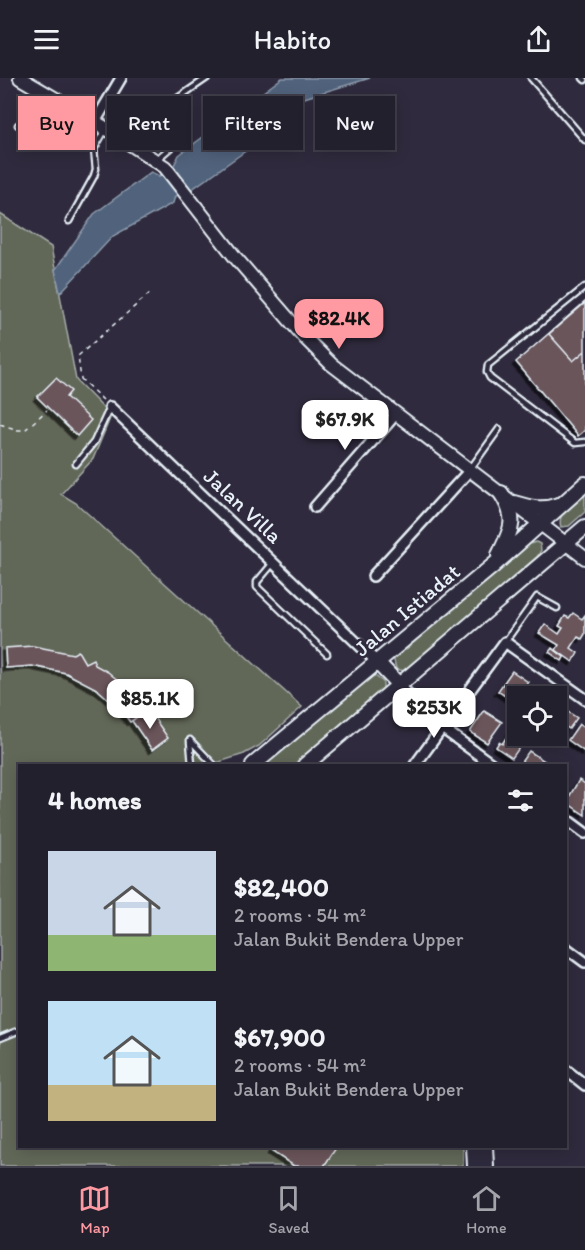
<!DOCTYPE html>
<meta charset="utf-8">
<style>
:root{--surface:#23202e;--page:#2f2d3a;--text:#f1f3f6;--muted:#a3a3aa;--line:#403e4a;--accent:#ff9aa2}
body{margin:0;font-family:Itim,sans-serif;background:var(--page);color:var(--text);height:100vh;display:flex;flex-direction:column;font-size:22px;white-space:nowrap}
*{box-sizing:border-box;margin:0}
p{font-size:20px;color:var(--muted)}
.icon{flex:none;width:33px;height:33px;fill:none;stroke:currentColor;stroke-width:2;stroke-linecap:round;stroke-linejoin:round}
.map{position:relative;flex:1;overflow:hidden}
.side{position:absolute;left:18px;top:686px;width:549px;height:384px;display:flex;flex-direction:column;background:var(--surface);border-radius:0px;box-shadow:0 3px 15px #0003,0 0 0 2px var(--line)}
.side>*{flex:none}
.top-card{position:absolute;left:18px;top:18px;width:549px;height:54px;display:flex;gap:12px}
.fabs{position:absolute;left:507px;top:608px;display:grid;gap:12px}
.fabs a{display:grid;place-items:center;width:60px;height:60px;border-radius:0px;background:var(--surface);box-shadow:0 3px 15px #0003,0 0 0 2px var(--line);font-size:30px}
.price{position:absolute;translate:-50% -51px;padding:0 14px;border-radius:12px;background:#fff;color:#222;font-size:20px;line-height:39px;filter:drop-shadow(0 2px 3px #0008)}
.price::after{content:'';position:absolute;left:50%;top:36px;width:18px;height:14px;margin-left:-9px;background:inherit;clip-path:polygon(0 0,100% 0,50% 100%)}
.price.current{background:var(--accent);color:#111}
ul{padding:0;list-style:none}
li{display:flex;align-items:center;gap:18px;height:150px;padding:0 30px}
li span{display:grid;place-items:center;flex:none;width:168px;height:120px;border-radius:0px;color:#555}
li>.icon{margin-inline-start:auto}
span .icon{width:72px;height:72px;fill:#fffc;stroke-width:1}
li b{font-size:26px}
h2{display:flex;justify-content:space-between;align-items:center;height:72px;padding:0 30px;font-size:26px}
.tag{padding:0 21px;border-radius:0px;background:var(--surface);box-shadow:0 3px 15px #0003,0 0 0 2px var(--line);font-size:21px;line-height:54px}
.tag.current{background:var(--accent);color:#111}
header{display:flex;justify-content:space-between;align-items:center;height:78px;padding:0 30px;background:var(--surface);font-size:27px;font-weight:600}
.tabs{display:flex;justify-content:space-around;align-items:center;height:84px;border-top:2px solid var(--line);background:var(--surface);font-size:16px;color:var(--muted)}
.tabs a{display:grid;justify-items:center;gap:3px}
.tabs .current{color:var(--accent)}
.map>svg:first-child{display:block}
.green{fill:#626759;stroke:#a5aca8;stroke-width:1.5}
.water{fill:#51627b;stroke:#8d9bad;stroke-width:1.5}
.building{fill:#6a545a;stroke:#e8f1f8;stroke-width:1.5;filter:url(#shadow)}
.lines{fill:none;stroke-linecap:round;stroke-linejoin:round}
.service-casing{stroke:#e8f1f8;stroke-width:9}
.minor-casing{stroke:#e8f1f8;stroke-width:14}
.tertiary-casing{stroke:#e8f1f8;stroke-width:16}
.secondary-casing{stroke:#e8f1f8;stroke-width:18}
.path{stroke:#e8f1f8;stroke-width:1.5;stroke-dasharray:4.5 4.5;stroke-linecap:butt}
.service{stroke:#2f2a3d;stroke-width:4.5}
.minor{stroke:#2f2a3d;stroke-width:9}
.tertiary{stroke:#2f2a3d;stroke-width:12}
.secondary{stroke:#2f2a3d;stroke-width:14}
.labels{text-anchor:middle;dominant-baseline:central;stroke-width:5;stroke-linejoin:round;paint-order:stroke}
.street-label{font-size:22px;fill:#e8f1f8;stroke:#2f2a3d}
</style>
<header><svg class="icon" aria-label="menu" viewBox="0 0 24 24"><path d="M4 6h16M4 12h16M4 18h16"/></svg>Habito<svg class="icon" aria-label="share" viewBox="0 0 24 24"><path d="M12 15V3M7 8l5-5 5 5M5 13v7h14v-7"/></svg></header>
<div class="map">
<svg width="585" height="1088" viewBox="0 0 585 1088">
<defs>
<filter id="shadow"><feDropShadow dx="-3.5" dy="3.5" stdDeviation="0" flood-color="#0009"/></filter>
</defs>
<rect width="100%" height="100%" fill="#2f2a3d"/>
<filter id="ink" filterUnits="userSpaceOnUse"><feTurbulence type="fractalNoise" baseFrequency=".0167" numOctaves="2"/><feDisplacementMap in="SourceGraphic" scale="12" xChannelSelector="R" yChannelSelector="G"/><feConvolveMatrix kernelMatrix="1 2 1 2 8 2 1 2 1" color-interpolation-filters="sRGB"/></filter>
<g filter="url(#ink)">
<path class="green" d="M0 136 51 169 76 302 111 338 93 381 61 416 76 425 302 629 259 668 244 676 210 687H20V1068H463V1088H0Z
M585 413V434L569 448 561 449C556 434 575 422 585 413Z
M536 464 540 466 541 472 534 485 405 593 396 591 393 578 439 537 467 519 530 466Z
M369 598H375L383 604V611L381 617 299 687H264Z"/>
<path class="water" d="M282 0H370L301 21 247 72 192 111 175 118 173 125 113 158 60 215 55 192 94 136 151 94 159 98 174 87 179 77Z"/>
<path class="building" d="M585 224V352L578 358 516 284Z
M585 225V273L573 283 549 256Z
M56 300 71 313 66 319 91 342 77 358 37 319Z
M573 535 582 541 585 537V556L582 561 578 559 571 570 578 575 573 584 556 572 559 567 539 555 545 546 559 556 563 550 559 548 565 538 569 540Z
M33 568 73 576 78 573 85 585 93 581 95 587 108 594 138 619 148 631 130 644 122 633 97 611 66 595 32 588 6 590 5 570Z
M552 570 564 579 562 583 549 574Z
M512 593 528 604 514 624 498 613Z
M558 627 577 640 569 651 565 648 559 656 556 654Z
M148 631 168 660 152 672 132 643Z
M484 633 502 644 487 665 470 654Z
M579 646 585 650V674L568 662Z
M510 654 524 663 512 680 496 669 499 664 502 666Z
M529 673 546 684 544 687H519Z
M579 702 585 706V737L566 724Z
M274 1068H333L336 1070 324 1088H294L271 1073Z"/>
<g class="lines">
<defs>
<path id="service" d="M531 0 585 62
M583 0 585 2
M149 43 167 71
M18 47 39 39 56 23
M156 82 179 62 173 26 175 22 207 0
M69 143 94 98 96 91 94 71 105 52
M585 209 488 287 487 294 490 300 575 365 585 364
M76 386 94 364 110 329
M471 390 499 351
M274 484 257 504V509L327 576
M505 564 537 519 557 530
M190 662 214 687
M190 663 192 687
M0 960 20 952"/>
<path id="minor" d="M95 44 121 0
M110 329 377 584
M315 429 396 336
M373 498 470 392
M399 607 442 650 493 687
M415 687 505 564 585 621
M566 741 585 755
M566 870 585 884
M566 992 585 1007"/>
<path id="tertiary" d="M20 0 112 54 165 89 235 179 305 260 331 286 585 480"/>
<path id="secondary" d="M514 425C530 430 543 433 558 427
M499 477C512 451 518 441 501 415
M377 584 399 607
M253 687 494 487 585 406
M305 687 585 449
M474 1068 475 1088
M485 1068 486 1088"/>
</defs>
<use href="#service" class="service-casing"/>
<use href="#minor" class="minor-casing"/>
<use href="#tertiary" class="tertiary-casing"/>
<use href="#secondary" class="secondary-casing"/>
<path class="path" d="M103 322 81 301 78 278 150 215
M0 346 18 352H25L47 332"/>
<use href="#service" class="service"/>
<use href="#minor" class="minor"/>
<use href="#tertiary" class="tertiary"/>
<use href="#secondary" class="secondary"/>
</g>
</g>
<g class="labels">
<g class="street-label">
<text transform="translate(243 428) rotate(43)">Jalan Villa</text>
<text transform="translate(407 532) rotate(-40)">Jalan Istiadat</text>
</g>
</g>
</svg>
<div class="fabs">
<a><svg class="icon" aria-label="locate" viewBox="0 0 24 24"><circle cx="12" cy="12" r="6"/><path d="M12 2v4M12 18v4M2 12h4M18 12h4"/></svg></a>
</div>
<b class="price current" style="left:339px;top:272px">$82.4K</b>
<b class="price" style="left:345px;top:373px">$67.9K</b>
<b class="price" style="left:150px;top:652px">$85.1K</b>
<b class="price" style="left:434px;top:661px">$253K</b>
<div class="top-card">
<a class="tag current">Buy</a>
<a class="tag">Rent</a>
<a class="tag">Filters</a>
<a class="tag">New</a>
</div>
<section class="side">
<h2>4 homes<svg class="icon" aria-label="filters" viewBox="0 0 24 24"><path d="M4 7h16M4 17h16"/><circle cx="9" cy="7" r="2"/><circle cx="15" cy="17" r="2"/></svg></h2>
<ul>
<li><span style="background:linear-gradient(#c9d6e8 70%,#8fb573 0)"><svg class="icon" aria-label="home" viewBox="0 0 24 24"><path d="M3 11l9-7 9 7M6 9v11h12V9"/></svg></span><div><b>$82,400</b><p>2 rooms · 54 m²</p><p>Jalan Bukit Bendera Upper</p></div></li>
<li><span style="background:linear-gradient(#bfe0f5 70%,#c2b280 0)"><svg class="icon" aria-label="home" viewBox="0 0 24 24"><path d="M3 11l9-7 9 7M6 9v11h12V9"/></svg></span><div><b>$67,900</b><p>2 rooms · 54 m²</p><p>Jalan Bukit Bendera Upper</p></div></li>
</ul>
</section>
</div>
<nav class="tabs">
<a class="current"><svg class="icon" aria-label="map" viewBox="0 0 24 24"><path d="M3 6l6-2 6 2 6-2v14l-6 2-6-2-6 2zM9 4v14M15 6v14"/></svg>Map</a>
<a><svg class="icon" aria-label="saved" viewBox="0 0 24 24"><path d="M7 4h10v16l-5-4-5 4z"/></svg>Saved</a>
<a><svg class="icon" aria-label="home" viewBox="0 0 24 24"><path d="M3 11l9-7 9 7M6 9v11h12V9"/></svg>Home</a>
</nav>
